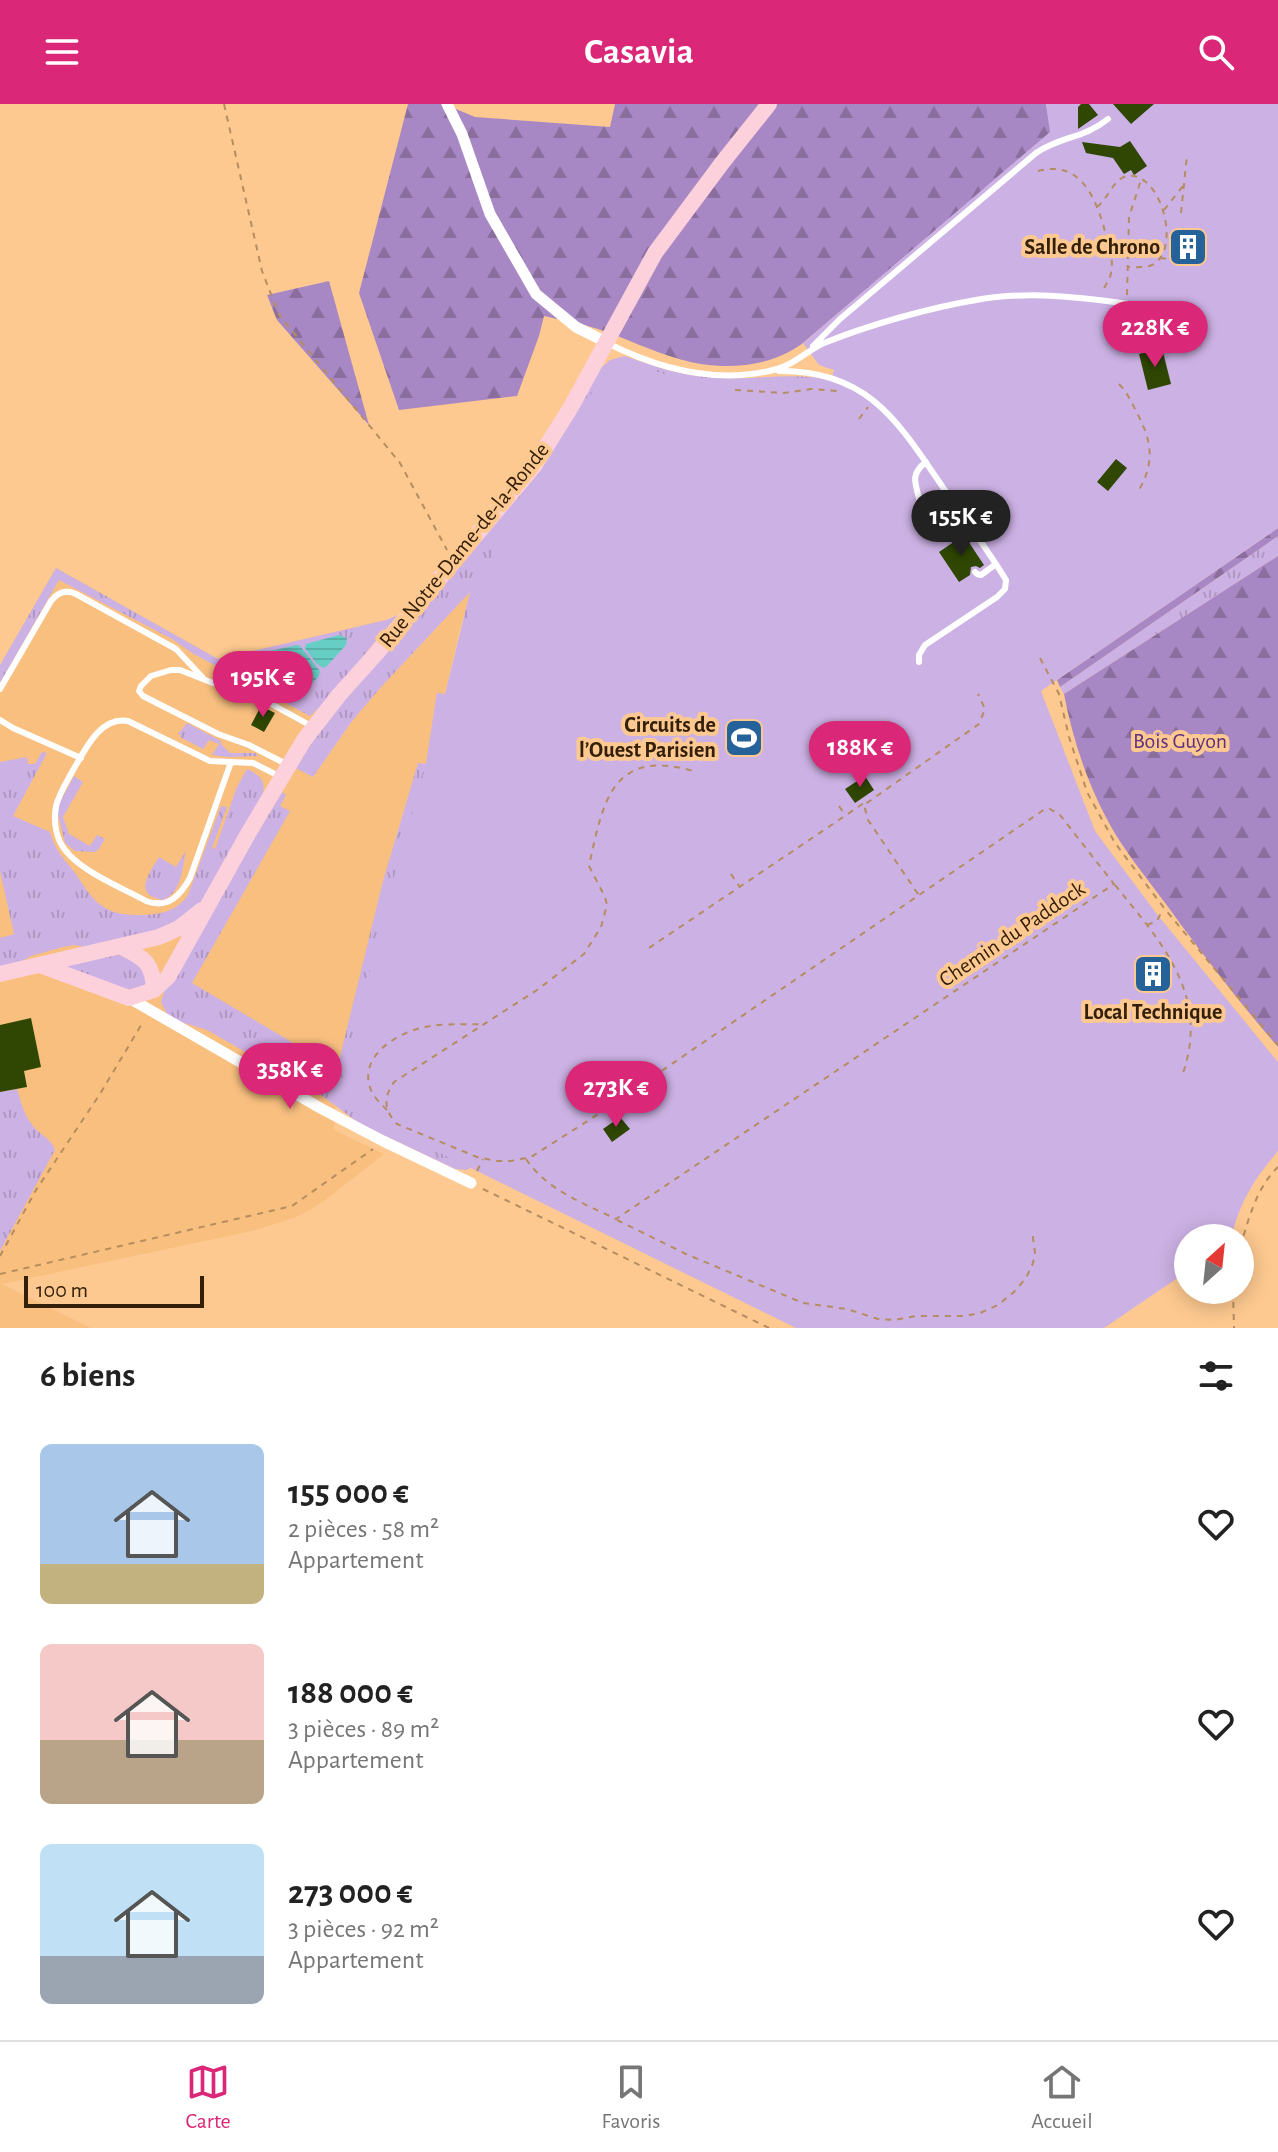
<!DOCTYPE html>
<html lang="fr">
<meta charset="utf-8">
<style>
:root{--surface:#fff;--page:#f6f6f6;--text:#222;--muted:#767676;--line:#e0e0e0;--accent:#db2777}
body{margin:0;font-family:"Alegreya Sans",sans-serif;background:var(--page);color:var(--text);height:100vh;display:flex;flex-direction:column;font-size:30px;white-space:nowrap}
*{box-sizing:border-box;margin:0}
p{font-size:26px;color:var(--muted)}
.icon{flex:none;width:44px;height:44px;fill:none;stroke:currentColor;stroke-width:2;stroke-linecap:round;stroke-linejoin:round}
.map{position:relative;height:1224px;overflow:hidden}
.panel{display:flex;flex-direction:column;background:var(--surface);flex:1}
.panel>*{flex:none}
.needle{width:52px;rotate:27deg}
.tools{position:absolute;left:1174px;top:1120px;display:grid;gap:16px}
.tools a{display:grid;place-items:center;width:80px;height:80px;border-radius:50%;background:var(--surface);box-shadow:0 4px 20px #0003;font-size:40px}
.scale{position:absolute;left:24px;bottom:20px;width:180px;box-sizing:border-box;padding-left:8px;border:4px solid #342009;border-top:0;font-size:22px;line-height:28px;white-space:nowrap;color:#342009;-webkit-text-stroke:6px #fdc990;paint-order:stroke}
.price{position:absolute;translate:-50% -68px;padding:0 18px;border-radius:28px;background:var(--accent);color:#fff;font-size:26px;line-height:52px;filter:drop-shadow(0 2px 4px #0008)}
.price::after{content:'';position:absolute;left:50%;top:48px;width:24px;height:18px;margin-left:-12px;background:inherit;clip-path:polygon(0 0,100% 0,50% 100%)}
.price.current{background:#222;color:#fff}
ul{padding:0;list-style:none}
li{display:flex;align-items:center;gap:24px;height:200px;padding:0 40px}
li span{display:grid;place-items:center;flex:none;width:224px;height:160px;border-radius:12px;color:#555}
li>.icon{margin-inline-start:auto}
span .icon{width:96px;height:96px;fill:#fffc;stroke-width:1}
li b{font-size:34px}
h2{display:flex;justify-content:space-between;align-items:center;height:96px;padding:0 40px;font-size:34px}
header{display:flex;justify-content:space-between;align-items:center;height:104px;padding:0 40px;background:var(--accent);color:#fff;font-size:36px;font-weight:700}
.tab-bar{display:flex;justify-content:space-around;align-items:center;height:112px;border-top:2px solid var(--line);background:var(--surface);font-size:22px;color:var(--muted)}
.tab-bar a{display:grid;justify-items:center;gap:4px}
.tab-bar .current{color:var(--accent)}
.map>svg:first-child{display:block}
.built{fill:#f8bf7f}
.grass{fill:url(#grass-tufts)}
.forest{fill:url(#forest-firs)}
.garden{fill:#ccb1e4}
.water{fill:url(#water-rules)}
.building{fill:#2f4702}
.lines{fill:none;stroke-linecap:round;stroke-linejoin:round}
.path{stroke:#b58d60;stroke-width:2;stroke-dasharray:6 6;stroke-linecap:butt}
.service{stroke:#fff;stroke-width:6}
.minor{stroke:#fff;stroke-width:11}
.secondary{stroke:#fdd1db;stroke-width:16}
.labels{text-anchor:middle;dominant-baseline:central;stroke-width:8;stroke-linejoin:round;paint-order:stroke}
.poi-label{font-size:22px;font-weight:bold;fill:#342009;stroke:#fdc990;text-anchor:end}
.street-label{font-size:22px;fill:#342009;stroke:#fdc990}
.park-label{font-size:22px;fill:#5e327e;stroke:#fdc990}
</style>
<header><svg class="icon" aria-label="menu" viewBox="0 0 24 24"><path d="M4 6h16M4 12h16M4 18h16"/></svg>Casavia<svg class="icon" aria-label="search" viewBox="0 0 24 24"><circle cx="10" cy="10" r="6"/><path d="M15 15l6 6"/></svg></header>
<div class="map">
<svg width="1278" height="1224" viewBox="0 0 1278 1224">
<defs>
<pattern id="grass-tufts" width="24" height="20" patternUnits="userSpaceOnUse" patternTransform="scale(2)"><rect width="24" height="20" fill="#ccb1e4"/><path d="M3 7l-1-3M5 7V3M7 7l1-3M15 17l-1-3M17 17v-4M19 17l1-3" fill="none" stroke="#b098c2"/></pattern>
<pattern id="forest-firs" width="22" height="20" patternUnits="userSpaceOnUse" patternTransform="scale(2)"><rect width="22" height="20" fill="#a887c5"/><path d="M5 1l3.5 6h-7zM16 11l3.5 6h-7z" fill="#8a6e9e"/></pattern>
<pattern id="water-rules" width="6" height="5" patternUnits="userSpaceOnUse" patternTransform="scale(2)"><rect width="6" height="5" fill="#67cec5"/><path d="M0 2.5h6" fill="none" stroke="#5ab1a8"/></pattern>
</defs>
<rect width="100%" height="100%" fill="#fdc990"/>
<path class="built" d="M56 464 218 555 386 516 312 605 328 613 297 663 313 673 352 617 382 582 471 487 459 528 445 590H437L426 661 419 659 397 728 337 966 334 1026 384 1050 324 1097 301 1111 281 1118 252 1127 2 1180 91 1224H0V561Z"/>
<path class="grass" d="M625 252C657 264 687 273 722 274 760 276 797 267 835 277L472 1063 467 1066 455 1065 360 1020 321 991 207 926 178 917 167 910 161 898 165 884 282 688 286 691 280 702 290 707 192 879 337 965 383 777 418 659 426 660 437 589 445 590 470 488 382 582 352 617 313 673 296 664 317 630 601 264 610 256Z
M1278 432V452L1064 590 1060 583Z
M56 464 218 555 386 516 398 511 321 602 310 612 192 549 172 535 59 476 0 579V561Z
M187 619 221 637V640L230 649H255L258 652 227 653 212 651 219 640 209 636 203 645 180 633 181 631 178 630Z
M42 648 47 649 13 712 50 728C52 734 54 740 57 745 62 754 70 762 76 770 96 802 106 812 145 811 163 810 178 806 188 791L221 702 227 703 212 744 215 745 237 683 247 665C267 674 266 683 259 701L202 797 193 807 169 824 89 844 75 841 63 843 31 852 17 860 0 865V834L14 830 0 767V658L27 653 28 660H35Z
M74 672 83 678 63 713 69 730 90 742 97 731 105 735 98 746 94 748 75 747 65 739 58 710V702Z
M186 747C182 765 182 788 163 796 132 791 149 770 159 753L176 763Z
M116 851 126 852 140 859 147 879 145 882 126 886 67 865 64 859Z
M17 985C21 998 24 1011 33 1022 40 1031 52 1035 55 1046L0 1147V988Z"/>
<path class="forest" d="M408 0H444L475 13 610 23 615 0H1046L1051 28 803 239C769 265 719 267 679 255 651 247 625 234 598 225 580 219 561 216 544 212L539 232 517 292 399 306 359 189Z
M329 177 369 321 277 216 267 191Z
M1278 424V432L1060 583 1057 576Z
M1278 452V943C1243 903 1211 861 1179 818 1160 791 1139 766 1121 739 1092 694 1074 642 1064 590Z"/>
<path class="garden" d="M1046 0H1278V424L1041 587 1095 727 1156 809 1278 958V1047C1253 1077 1241 1096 1231 1134H1188V1167L1104 1224H796L361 1010 340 989 385 804 426 661 437 589 449 591 466 520 506 413 563 337 607 263 615 258 627 257 669 272 705 277 786 273 831 277 834 266 819 261 803 239 1050 28Z"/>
<path class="water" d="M339 531 347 534 346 541 327 562 323 564 316 559 305 544 306 540Z
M297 541 300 542 320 567 319 572 303 589 296 587 249 556V553L253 551Z"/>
<path class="building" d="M1081 0H1089L1098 11 1078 25V3Z
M1113 0H1154L1131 20Z
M1130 37 1147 62 1134 71 1131 66 1124 70 1113 54 1086 49 1082 38 1120 43Z
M1178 134 1200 136 1197 157 1183 155V152L1177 151Z
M1162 244 1171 280 1148 286 1139 250Z
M1116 355 1127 364 1108 387 1097 378Z
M964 431 984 461 980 464 976 462 971 463 970 471 959 478 939 448Z
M261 602 275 609 264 628 251 621Z
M865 672 874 686 855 699 845 685Z
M31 914 41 963 24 967 27 983 0 988V921Z
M620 1013 630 1025 612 1038 603 1025Z"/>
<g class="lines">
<path class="path" d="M224 0 262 167 279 211 400 359 447 446
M1038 67C1082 55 1097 97 1106 131 1109 143 1114 156 1111 169 1110 175 1106 180 1103 186
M1097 103C1108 95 1113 75 1127 72 1160 66 1183 145 1152 161 1145 164 1135 163 1127 163
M1164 106 1183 82
M1181 109 1187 51
M1160 154 1198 158
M1127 191 1129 113 1141 76
M1119 280C1127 288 1131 297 1136 307 1151 335 1156 356 1139 386
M735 286 784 289 811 285 837 287
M859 315 868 303
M1040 554 1059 590 1069 633 1087 688 1115 739 1164 804 1278 941
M839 702 845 711
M731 770 739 782
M1115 781C1162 839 1211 892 1182 972
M918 790 868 716 864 701 979 620 985 605 978 590
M1147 821 1157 817 1163 805
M649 844 864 699
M574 963 599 1007
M387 1006C380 999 371 991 369 980 362 949 400 928 425 923 444 919 463 921 482 920
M526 1055C547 1086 583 1099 616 1115L1114 780 1060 711 1050 705H1045L600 1009 531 1053 511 1057H496L477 1053 397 1020C384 1006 383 994 394 978L537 886 584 850 601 823 607 801 605 793 589 762C603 697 612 644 693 667
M477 1067 483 1055
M483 1085 769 1224
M617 1116 686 1150 803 1199 847 1205 878 1215 894 1216 916 1212H965L980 1209 998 1201 1014 1188 1026 1174 1033 1159 1035 1149 1032 1126
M1240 1143C1249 1115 1256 1084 1278 1063
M0 1152 36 1086 100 990 143 918
M0 1170 292 1102 373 1045
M1233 1186 1234 1224"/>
<path class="service" d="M607 239C659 265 719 281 777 265 794 261 808 246 824 239 869 221 928 204 976 196 1042 184 1110 198 1175 206
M813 242 840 215 1036 49C1061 32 1083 35 1108 15
M779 267C869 266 899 319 944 385 965 415 987 445 1006 476L1005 485 997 493 925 541 919 551V558
M920 398C916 380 909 371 926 358
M975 468 977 470 981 471 996 460
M0 585 51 497C58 488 66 485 76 490L176 545 203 574
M0 616 13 624 81 654
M231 658 190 774C180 792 168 805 146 797 121 783 73 765 60 738 55 727 54 714 56 702 59 690 66 679 72 668 84 648 99 612 128 617L210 657 253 659 281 673
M288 661 249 641 218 630 143 592 139 587 141 582 151 572 171 566H180L213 579 239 582 313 623"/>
<path class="minor" d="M447 0 462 30 490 110 536 190 576 223 606 238
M129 894 322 1005 383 1037 471 1079"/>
<path class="secondary" d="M122 843C145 855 153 859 154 886
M40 861 129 894 154 886 168 873 249 728 304 636 339 591 375 551 534 362 571 303 655 149 722 59 769 0
M0 870 159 833 179 824 202 806"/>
</g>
<defs>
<symbol id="building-square" viewBox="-11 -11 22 22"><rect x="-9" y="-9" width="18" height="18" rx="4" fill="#246299" stroke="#fdc990"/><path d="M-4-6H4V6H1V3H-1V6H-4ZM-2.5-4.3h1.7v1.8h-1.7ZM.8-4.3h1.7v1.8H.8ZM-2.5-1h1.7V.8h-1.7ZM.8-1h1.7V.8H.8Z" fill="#fff"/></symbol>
<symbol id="stadium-square" viewBox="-11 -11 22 22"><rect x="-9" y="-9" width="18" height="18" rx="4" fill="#246299" stroke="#fdc990"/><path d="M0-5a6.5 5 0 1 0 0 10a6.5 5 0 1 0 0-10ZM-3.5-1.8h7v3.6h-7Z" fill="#fff"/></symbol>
</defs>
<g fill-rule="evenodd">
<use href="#building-square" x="1166" y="121" width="44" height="44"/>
<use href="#stadium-square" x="722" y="612" width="44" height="44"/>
<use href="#building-square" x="1131" y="848" width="44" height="44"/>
</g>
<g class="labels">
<g class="poi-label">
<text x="1160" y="143">Salle de Chrono</text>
<text x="716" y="621">Circuits de<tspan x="716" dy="25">l’Ouest Parisien</tspan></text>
<text x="1153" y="908" text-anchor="middle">Local Technique</text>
</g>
<g class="street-label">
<text transform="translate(464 441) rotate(-51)">Rue Notre-Dame-de-la-Ronde</text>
<text transform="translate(1012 830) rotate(-34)">Chemin du Paddock</text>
</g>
<g class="park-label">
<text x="1180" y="637">Bois Guyon</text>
</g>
</g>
</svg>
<div class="tools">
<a><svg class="needle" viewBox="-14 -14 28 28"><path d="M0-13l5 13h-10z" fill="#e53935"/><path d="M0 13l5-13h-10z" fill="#767676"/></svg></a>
</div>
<div class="scale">100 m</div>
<b class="price" style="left:1155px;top:265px">228K €</b>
<b class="price current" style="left:961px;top:454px">155K €</b>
<b class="price" style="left:263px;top:615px">195K €</b>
<b class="price" style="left:860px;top:685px">188K €</b>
<b class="price" style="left:290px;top:1007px">358K €</b>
<b class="price" style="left:616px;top:1025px">273K €</b>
</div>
<section class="panel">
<h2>6 biens<svg class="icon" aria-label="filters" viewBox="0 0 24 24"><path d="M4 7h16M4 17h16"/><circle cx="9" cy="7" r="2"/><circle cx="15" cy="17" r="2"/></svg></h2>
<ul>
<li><span style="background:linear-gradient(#a9c7e8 75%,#c2b280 0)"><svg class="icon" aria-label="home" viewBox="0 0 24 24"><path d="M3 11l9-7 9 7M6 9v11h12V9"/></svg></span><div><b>155 000 €</b><p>2 pièces · 58 m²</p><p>Appartement</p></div><svg class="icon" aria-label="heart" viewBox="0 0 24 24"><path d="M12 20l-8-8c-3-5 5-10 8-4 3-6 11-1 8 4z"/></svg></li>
<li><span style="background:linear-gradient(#f6c9c9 60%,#b9a48a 0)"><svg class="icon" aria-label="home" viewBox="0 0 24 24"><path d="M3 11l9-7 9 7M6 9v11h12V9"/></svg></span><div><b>188 000 €</b><p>3 pièces · 89 m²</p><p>Appartement</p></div><svg class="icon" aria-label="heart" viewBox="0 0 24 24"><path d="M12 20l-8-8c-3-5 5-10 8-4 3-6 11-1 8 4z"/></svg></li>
<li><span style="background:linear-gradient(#bfe0f5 70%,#9aa5b1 0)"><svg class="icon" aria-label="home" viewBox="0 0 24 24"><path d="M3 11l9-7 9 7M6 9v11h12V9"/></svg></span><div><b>273 000 €</b><p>3 pièces · 92 m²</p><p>Appartement</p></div><svg class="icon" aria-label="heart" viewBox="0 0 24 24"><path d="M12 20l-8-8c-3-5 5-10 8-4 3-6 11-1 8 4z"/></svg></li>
</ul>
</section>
<nav class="tab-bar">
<a class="current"><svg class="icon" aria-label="map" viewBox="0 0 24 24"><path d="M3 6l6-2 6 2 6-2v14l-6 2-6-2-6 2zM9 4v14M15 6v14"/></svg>Carte</a>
<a><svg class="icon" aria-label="saved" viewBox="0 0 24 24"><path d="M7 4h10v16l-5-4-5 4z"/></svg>Favoris</a>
<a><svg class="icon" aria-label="home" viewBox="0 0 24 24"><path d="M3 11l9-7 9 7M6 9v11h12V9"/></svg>Accueil</a>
</nav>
